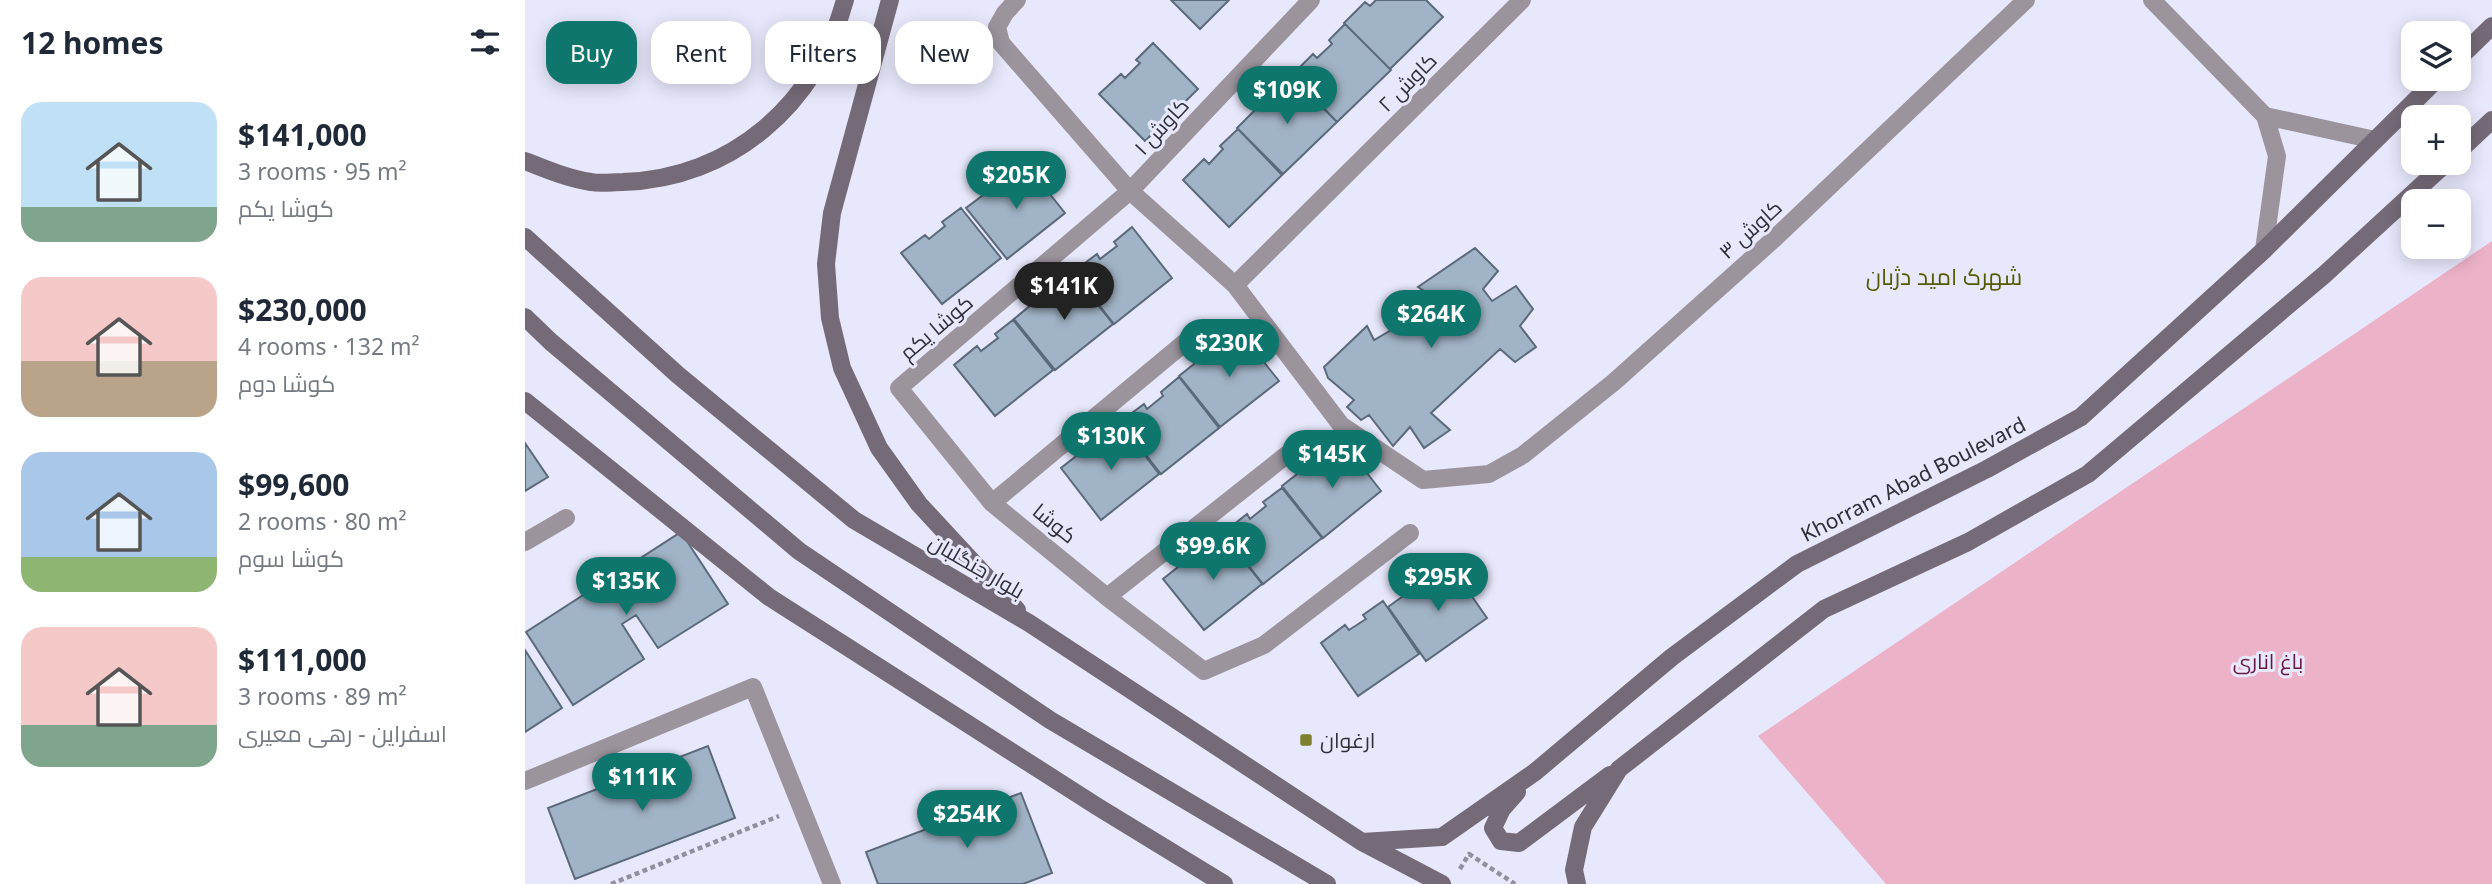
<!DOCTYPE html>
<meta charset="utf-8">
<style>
:root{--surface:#fff;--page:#f6f6f7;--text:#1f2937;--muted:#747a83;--accent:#0f766e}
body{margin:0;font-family:"Noto Sans",Cairo,sans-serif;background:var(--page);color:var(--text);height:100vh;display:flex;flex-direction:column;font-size:26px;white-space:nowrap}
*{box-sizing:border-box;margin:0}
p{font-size:23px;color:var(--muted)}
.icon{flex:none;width:38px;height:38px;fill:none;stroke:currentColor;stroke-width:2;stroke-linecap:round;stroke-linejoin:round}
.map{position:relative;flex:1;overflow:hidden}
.panel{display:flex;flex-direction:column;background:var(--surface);width:525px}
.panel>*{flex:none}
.top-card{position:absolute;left:21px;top:21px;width:665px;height:63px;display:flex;gap:14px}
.controls{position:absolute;left:1876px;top:21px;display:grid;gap:14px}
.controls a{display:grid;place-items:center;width:70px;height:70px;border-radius:14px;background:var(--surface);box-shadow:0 4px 18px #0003;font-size:35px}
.price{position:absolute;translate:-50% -60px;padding:0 16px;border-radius:24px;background:var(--accent);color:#fff;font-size:23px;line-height:46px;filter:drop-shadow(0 2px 4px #0008)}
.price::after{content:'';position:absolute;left:50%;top:42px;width:21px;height:16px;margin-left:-10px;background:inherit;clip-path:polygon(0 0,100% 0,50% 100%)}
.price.active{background:#222;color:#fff}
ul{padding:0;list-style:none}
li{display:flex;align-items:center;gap:21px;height:175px;padding:0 21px}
li span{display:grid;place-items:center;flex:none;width:196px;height:140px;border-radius:21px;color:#555}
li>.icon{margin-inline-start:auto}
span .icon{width:84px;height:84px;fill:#fffc;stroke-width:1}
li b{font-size:30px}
h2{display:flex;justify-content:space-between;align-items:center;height:84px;padding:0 21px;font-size:30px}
.chip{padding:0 24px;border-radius:21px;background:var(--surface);box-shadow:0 4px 18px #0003;font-size:24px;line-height:63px}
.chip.active{background:var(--accent);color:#fff}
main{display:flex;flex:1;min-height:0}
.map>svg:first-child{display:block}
.green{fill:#ecb2c8}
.building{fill:#a1b3c6;stroke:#5a6a7b;stroke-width:2}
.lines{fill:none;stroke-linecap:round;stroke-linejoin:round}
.path{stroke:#90909e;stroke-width:4.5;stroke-dasharray:5 3.5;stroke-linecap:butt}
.street{stroke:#9b949d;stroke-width:18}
.secondary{stroke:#756b78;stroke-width:18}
.poi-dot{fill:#7b812c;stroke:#e8e8fc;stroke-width:2.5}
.labels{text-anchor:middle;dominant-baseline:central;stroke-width:6;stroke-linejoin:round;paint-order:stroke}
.street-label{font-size:21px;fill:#2f2f38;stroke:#e8e8fc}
.park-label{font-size:21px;fill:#671840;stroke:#e8e8fc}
.poi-label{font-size:21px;fill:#2f2f38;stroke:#e8e8fc;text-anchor:start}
.neighbourhood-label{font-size:23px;fill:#555900;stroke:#e8e8fc}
</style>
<main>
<section class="panel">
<h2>12 homes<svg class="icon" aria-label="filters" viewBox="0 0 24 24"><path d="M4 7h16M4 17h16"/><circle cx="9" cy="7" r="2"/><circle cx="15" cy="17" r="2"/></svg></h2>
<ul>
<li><span style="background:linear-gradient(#bfe0f5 75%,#7fa58c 0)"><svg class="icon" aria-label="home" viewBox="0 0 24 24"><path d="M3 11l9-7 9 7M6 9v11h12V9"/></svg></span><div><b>$141,000</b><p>3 rooms · 95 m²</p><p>کوشا یکم</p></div></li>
<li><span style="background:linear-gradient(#f6c9c9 60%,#b9a48a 0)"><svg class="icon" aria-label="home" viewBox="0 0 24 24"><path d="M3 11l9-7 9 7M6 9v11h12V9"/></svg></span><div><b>$230,000</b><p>4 rooms · 132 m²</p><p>کوشا دوم</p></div></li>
<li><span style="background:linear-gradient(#a9c7e8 75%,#8fb573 0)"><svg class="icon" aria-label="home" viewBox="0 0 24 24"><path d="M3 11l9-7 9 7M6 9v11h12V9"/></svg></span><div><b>$99,600</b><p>2 rooms · 80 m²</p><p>کوشا سوم</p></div></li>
<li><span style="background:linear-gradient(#f6c9c9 70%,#7fa58c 0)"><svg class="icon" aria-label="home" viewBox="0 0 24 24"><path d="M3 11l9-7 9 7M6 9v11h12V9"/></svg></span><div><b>$111,000</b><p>3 rooms · 89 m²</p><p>اسفراين - رهی معیری</p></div></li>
</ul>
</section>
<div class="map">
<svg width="1967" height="884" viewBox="0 0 1967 884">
<rect width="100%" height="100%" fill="#e8e8fc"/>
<path class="green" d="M1967 241V884H1361L1233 736Z"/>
<path class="building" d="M646 0H704L675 29Z
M851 0H901L918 17 865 69 819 23 840 2 845 6Z
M820 24 866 70 812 122 767 75 788 54 792 58 807 44 804 40Z
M628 43 673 89 620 141 574 94 596 74 600 78 615 63 611 60Z
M766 76 812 122 758 174 712 128 734 106 738 111 753 96 750 93Z
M713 129 757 175 704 227 658 180 679 159 684 164 698 149 695 146Z
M500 163 540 213 482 259 441 208 465 190 468 194 484 181 482 178Z
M436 208 476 258 417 304 376 253 400 235 404 239 420 226 417 222Z
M607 227 647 278 589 324 548 272 572 254 575 259 592 246 589 242Z
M950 248 973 271 958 289 967 301 991 286 1008 309 995 326 1011 347 990 362 975 349 906 413 925 430 899 448 885 427 868 446 844 415 836 420 822 407 829 400 803 378 799 367 842 326 849 340 873 326 862 311 883 298 889 306 905 295 893 287Z
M548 274 588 324 530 370 489 319 512 300 516 305 532 292 529 289Z
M488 320 528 370 470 416 429 365 452 346 456 351 473 338 470 334Z
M714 331 754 381 695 427 654 376 678 357 682 362 698 349 695 346Z
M654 377 694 428 636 474 595 422 619 404 622 409 638 396 636 392Z
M595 423 634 474 576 520 536 468 559 450 563 455 579 442 576 438Z
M817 441 856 491 798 538 757 486 781 467 784 472 801 459 798 456Z
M0 443 23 477 0 491Z
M757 488 797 538 738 584 698 533 722 514 725 519 741 506 738 502Z
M156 532 203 604 133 648 111 615 97 624 119 659 48 705 1 632Z
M697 533 737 584 679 630 638 579 662 560 665 564 682 552 679 548Z
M925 565 962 618 901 661 863 607 888 589 892 594 909 583 906 579Z
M858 601 894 654 833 696 796 643 820 625 824 630 841 619 838 615Z
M0 650 37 708 0 732Z
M183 746 210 818 50 879 23 808Z
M496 793 527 873 498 884H353L341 852Z"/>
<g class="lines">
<path class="path" d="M935 869 944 854 990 884
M86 884 254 816"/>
<path class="street" d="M492 0 480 13 472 27 476 43 605 191 710 285 816 425 898 480 964 474 998 455 1089 382 1250 238 1501 0
M786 0 605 191 374 388 467 503 582 597 679 671 739 645 885 533
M1627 0 1740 116 1752 156 1739 250
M1740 116 1850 140
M710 285 997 0
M467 503 676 329
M0 542 41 518
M582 597 778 442
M0 781 228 687 307 884"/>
<path class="secondary" d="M365 0 307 213 301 264 305 318 317 368 354 448 394 504 492 610
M1934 58 1967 26
M1934 151 1967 120
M0 161C20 169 44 179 66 182 76 184 87 182 98 182 206 179 292 104 320 0
M0 237 153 375 329 520 504 623 837 842 917 884
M0 317 26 342 274 551 525 720 802 884
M0 401 244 597 573 807 699 884
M992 792 977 809 968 828 976 841 994 843 1085 775
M837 842 917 837 1010 772 1147 657 1272 564 1462 469 1556 417 1739 250 1912 79
M1052 884 1049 870 1058 827 1094 769 1299 609 1443 542 1563 474 1799 275 1921 163"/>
</g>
<rect class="poi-dot" x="774" y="733" width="14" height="14" rx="3.5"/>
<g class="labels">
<g class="street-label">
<text transform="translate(882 82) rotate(-45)">کاوش ۲</text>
<text transform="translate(636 126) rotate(-47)">کاوش ۱</text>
<text transform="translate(1225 229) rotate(-42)">کاوش ۳</text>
<text transform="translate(411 327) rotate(-40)">کوشا یکم</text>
<text transform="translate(1388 479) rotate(-27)">Khorram Abad Boulevard</text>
<text transform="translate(530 523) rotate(39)">کوشا</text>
<text transform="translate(452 566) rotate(30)">بلوار جنگلبان</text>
</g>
<g class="park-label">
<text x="1743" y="661">باغ اناری</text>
</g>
<g class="poi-label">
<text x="795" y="740">ارغوان</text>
</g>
<g class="neighbourhood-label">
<text x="1419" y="276">شهرک امید دژبان</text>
</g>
</g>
</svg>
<div class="controls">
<a><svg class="icon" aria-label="layers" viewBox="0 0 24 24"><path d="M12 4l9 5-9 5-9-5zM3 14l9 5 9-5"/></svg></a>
<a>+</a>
<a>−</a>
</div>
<b class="price" style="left:762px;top:126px">$109K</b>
<b class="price" style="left:491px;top:211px">$205K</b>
<b class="price active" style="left:539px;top:322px">$141K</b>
<b class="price" style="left:906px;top:350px">$264K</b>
<b class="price" style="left:704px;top:379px">$230K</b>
<b class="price" style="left:586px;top:472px">$130K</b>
<b class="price" style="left:807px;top:490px">$145K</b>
<b class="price" style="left:688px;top:582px">$99.6K</b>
<b class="price" style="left:913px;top:613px">$295K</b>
<b class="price" style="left:101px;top:617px">$135K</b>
<b class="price" style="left:117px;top:813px">$111K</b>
<b class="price" style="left:442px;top:850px">$254K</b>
<div class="top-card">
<a class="chip active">Buy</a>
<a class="chip">Rent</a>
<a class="chip">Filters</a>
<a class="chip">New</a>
</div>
</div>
</main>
